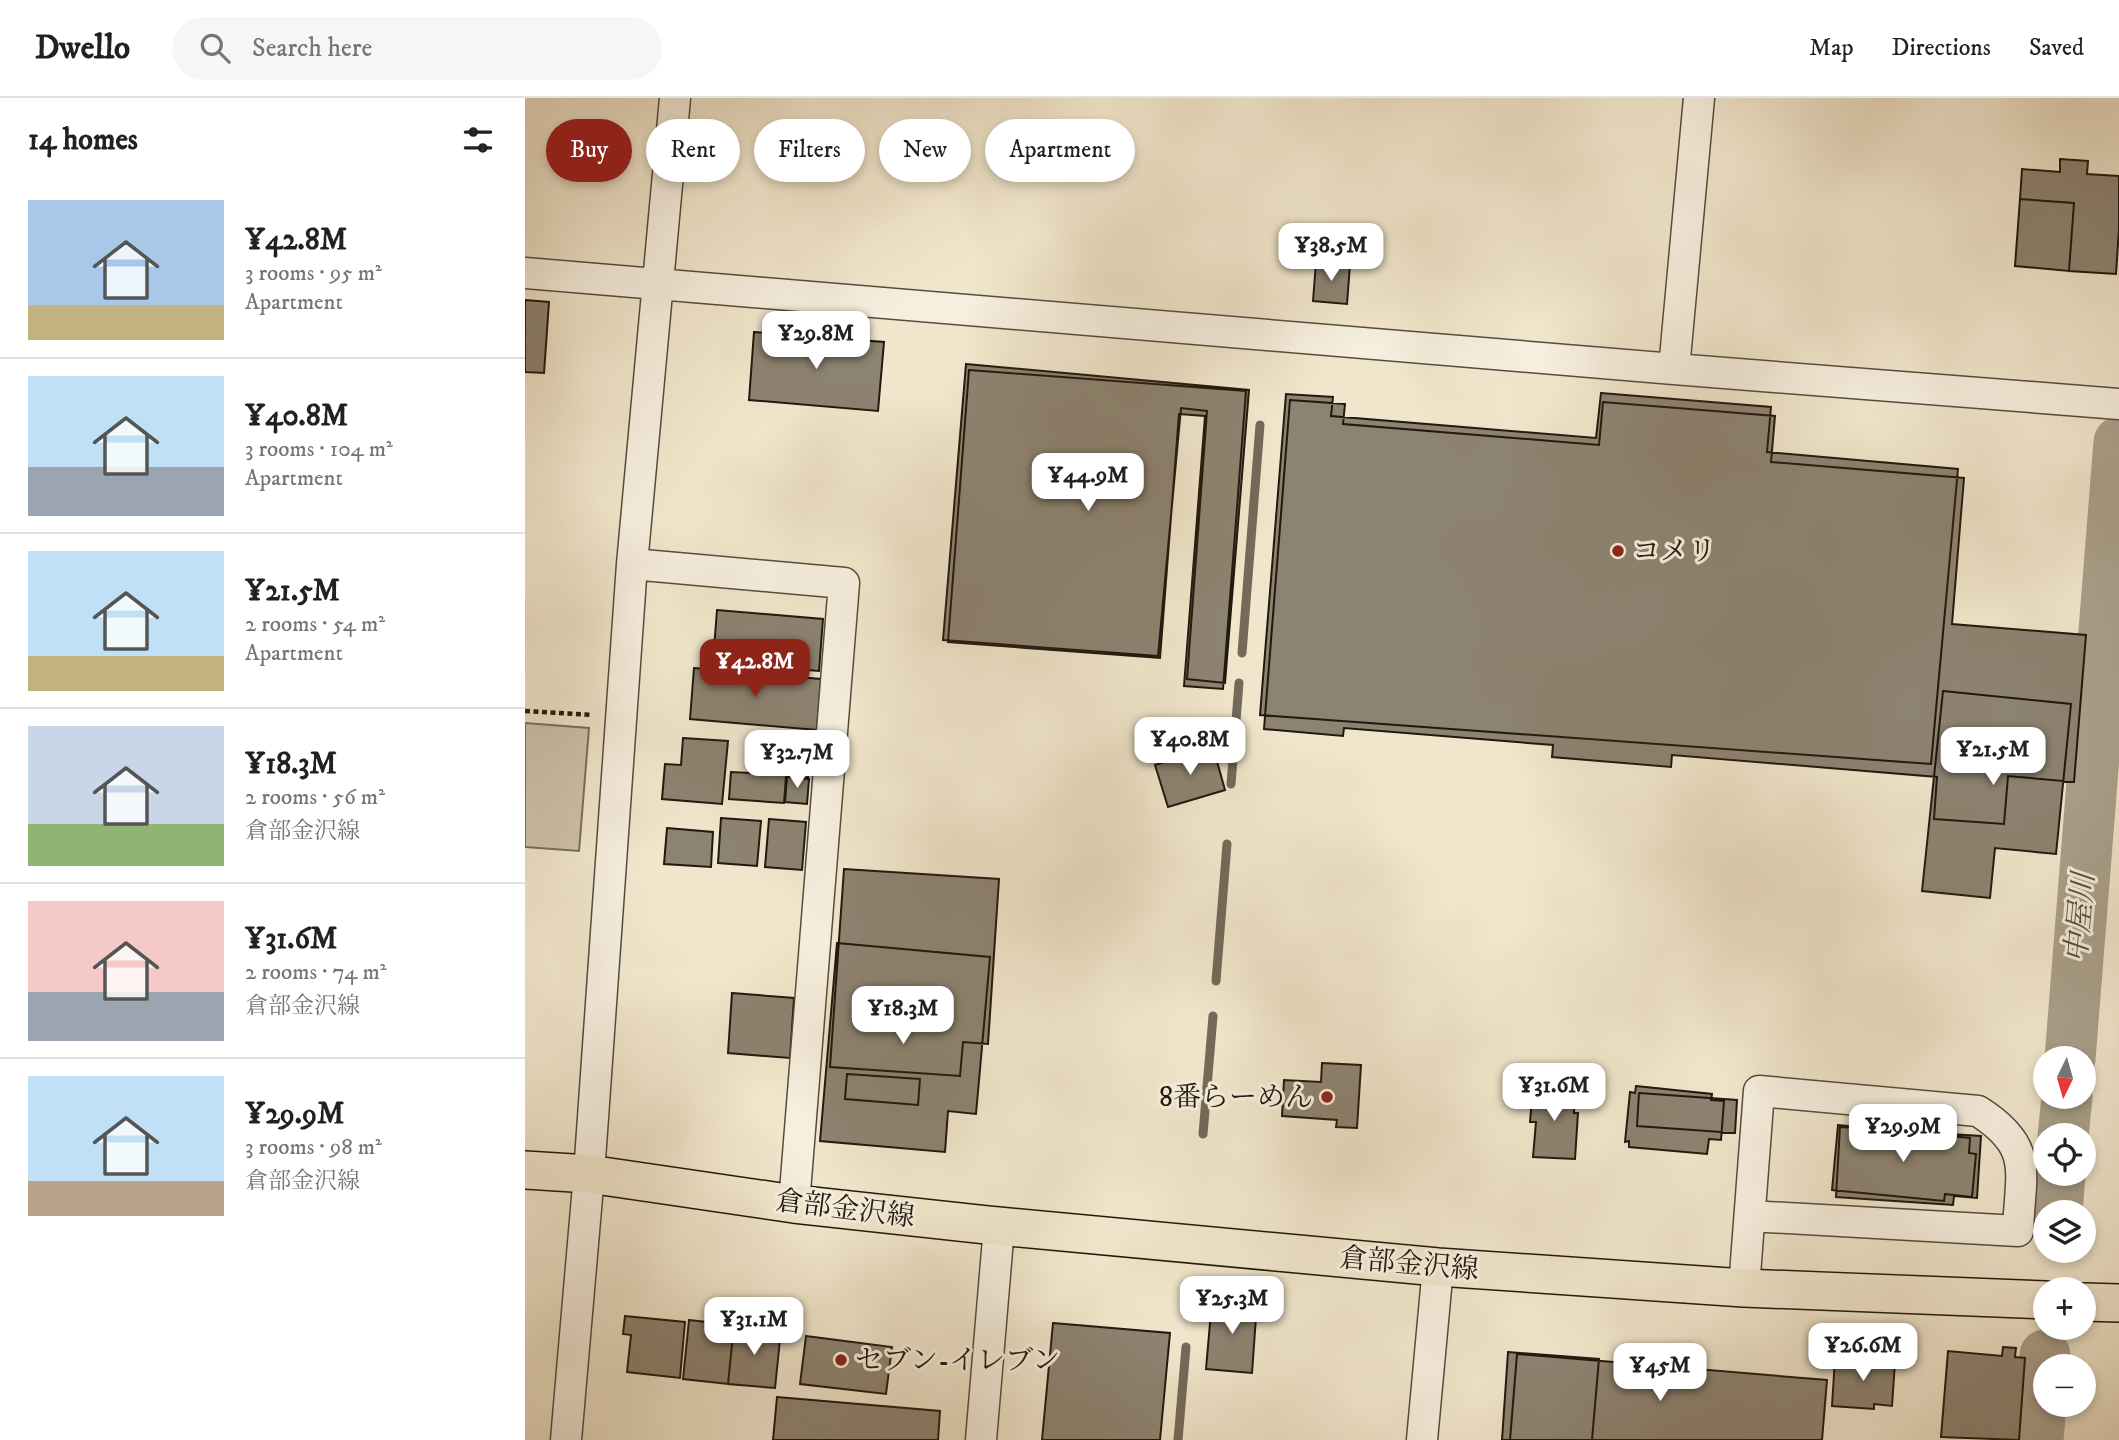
<!DOCTYPE html>
<meta charset="utf-8">
<style>
:root{--surface:#fff;--page:#f6f6f6;--text:#202124;--muted:#757577;--line:#e0e0e0;--accent:#8f2418}
body{margin:0;font-family:"IM FELL DW Pica","Noto Serif JP",serif;background:var(--page);color:var(--text);height:100vh;display:flex;flex-direction:column;font-size:26px;white-space:nowrap}
*{box-sizing:border-box;margin:0}
p{font-size:23px;color:var(--muted)}
.icon{flex:none;width:38px;height:38px;fill:none;stroke:currentColor;stroke-width:2;stroke-linecap:round;stroke-linejoin:round}
.map{position:relative;flex:1;overflow:hidden}
.panel{display:flex;flex-direction:column;background:var(--surface);width:525px}
.panel>*{flex:none}
.hud{position:absolute;left:21px;top:21px;width:665px;height:63px;display:flex;gap:14px}
.needle{width:46px;rotate:185deg}
.controls{position:absolute;left:1508px;top:948px;display:grid;gap:14px}
.controls a{display:grid;place-items:center;width:63px;height:63px;border-radius:50%;background:var(--surface);box-shadow:0 4px 10px #0003;font-size:35px}
.price{position:absolute;translate:-50% -60px;padding:0 16px;border-radius:14px;background:#fff;color:#222;font-size:23px;line-height:46px;filter:drop-shadow(0 2px 4px #0008)}
.price::after{content:'';position:absolute;left:50%;top:42px;width:21px;height:16px;margin-left:-10px;background:inherit;clip-path:polygon(0 0,100% 0,50% 100%)}
.price.selected{background:var(--accent);color:#fff}
ul{padding:0;list-style:none}
li{display:flex;align-items:center;gap:21px;height:175px;padding:0 28px}
li+li{border-top:2px solid var(--line)}
li span{display:grid;place-items:center;flex:none;width:196px;height:140px;border-radius:0px;color:#555}
li>.icon{margin-inline-start:auto}
span .icon{width:84px;height:84px;fill:#fffc;stroke-width:1}
li b{font-size:30px}
h2{display:flex;justify-content:space-between;align-items:center;height:84px;padding:0 28px;font-size:30px}
.tag{padding:0 24px;border-radius:32px;background:var(--surface);box-shadow:0 4px 10px #0003;font-size:24px;line-height:63px}
.tag.selected{background:var(--accent);color:#fff}
header{display:flex;align-items:center;gap:42px;box-sizing:border-box;height:98px;padding:0 35px;background:var(--surface);border-bottom:2px solid var(--line)}
header strong{font-size:33px}
nav{display:flex;gap:38px;margin-inline-start:auto;font-size:24px}
.search{width:490px;height:63px;background:var(--page);display:flex;align-items:center;gap:18px;box-sizing:border-box;padding:0 24px;border-radius:38px;color:var(--muted);font-size:26px}
main{display:flex;flex:1;min-height:0}
.map>svg:first-child{display:block}
.green{fill:#cec3ac;stroke:#786e5d;stroke-width:2}
.lines{fill:none;stroke-linecap:round;stroke-linejoin:round}
.stream{stroke:#736a59;stroke-width:9}
.river{stroke:#aaa08b;stroke-width:51}
.building{fill:#8d8371;stroke:#21180e;stroke-width:2}
.minor-casing{stroke:#554c3e;stroke-width:33}
.major-casing{stroke:#21180e;stroke-width:40}
.path{stroke:#21180e;stroke-width:4.5;stroke-dasharray:5 3.5;stroke-linecap:butt}
.minor{stroke:#f6efde;stroke-width:30}
.major{stroke:#f1e6cc;stroke-width:37}
.poi-dot{fill:#8f2418;stroke:#f6efde;stroke-width:2.5}
.labels{text-anchor:middle;dominant-baseline:central;stroke-width:6;stroke-linejoin:round;paint-order:stroke}
.poi-label{font-size:28px;fill:#21180e;stroke:#f6efde;text-anchor:start}
.street-label{font-size:28px;fill:#21180e;stroke:#f6efde}
.water-label{font-size:30px;font-style:italic;fill:#584e40;stroke:#f6efde}
</style>
<header>
<strong>Dwello</strong>
<div class="search"><svg class="icon" aria-label="search" viewBox="0 0 24 24"><circle cx="10" cy="10" r="6"/><path d="M15 15l6 6"/></svg>Search here</div>
<nav><a>Map</a><a>Directions</a><a>Saved</a></nav>
</header>
<main>
<section class="panel">
<h2>14 homes<svg class="icon" aria-label="filters" viewBox="0 0 24 24"><path d="M4 7h16M4 17h16"/><circle cx="9" cy="7" r="2"/><circle cx="15" cy="17" r="2"/></svg></h2>
<ul>
<li><span style="background:linear-gradient(#a9c7e8 75%,#c2b280 0)"><svg class="icon" aria-label="home" viewBox="0 0 24 24"><path d="M3 11l9-7 9 7M6 9v11h12V9"/></svg></span><div><b>¥42.8M</b><p>3 rooms · 95 m²</p><p>Apartment</p></div></li>
<li><span style="background:linear-gradient(#bfe0f5 65%,#9aa5b1 0)"><svg class="icon" aria-label="home" viewBox="0 0 24 24"><path d="M3 11l9-7 9 7M6 9v11h12V9"/></svg></span><div><b>¥40.8M</b><p>3 rooms · 104 m²</p><p>Apartment</p></div></li>
<li><span style="background:linear-gradient(#bfe0f5 75%,#c2b280 0)"><svg class="icon" aria-label="home" viewBox="0 0 24 24"><path d="M3 11l9-7 9 7M6 9v11h12V9"/></svg></span><div><b>¥21.5M</b><p>2 rooms · 54 m²</p><p>Apartment</p></div></li>
<li><span style="background:linear-gradient(#c9d6e8 70%,#8fb573 0)"><svg class="icon" aria-label="home" viewBox="0 0 24 24"><path d="M3 11l9-7 9 7M6 9v11h12V9"/></svg></span><div><b>¥18.3M</b><p>2 rooms · 56 m²</p><p>倉部金沢線</p></div></li>
<li><span style="background:linear-gradient(#f6c9c9 65%,#9aa5b1 0)"><svg class="icon" aria-label="home" viewBox="0 0 24 24"><path d="M3 11l9-7 9 7M6 9v11h12V9"/></svg></span><div><b>¥31.6M</b><p>2 rooms · 74 m²</p><p>倉部金沢線</p></div></li>
<li><span style="background:linear-gradient(#bfe0f5 75%,#b9a48a 0)"><svg class="icon" aria-label="home" viewBox="0 0 24 24"><path d="M3 11l9-7 9 7M6 9v11h12V9"/></svg></span><div><b>¥29.9M</b><p>3 rooms · 98 m²</p><p>倉部金沢線</p></div></li>
</ul>
</section>
<div class="map">
<svg width="1594" height="1342" viewBox="0 0 1594 1342">
<rect width="100%" height="100%" fill="#f1e6cc"/>
<filter id="stains"><feTurbulence type="fractalNoise" baseFrequency=".00286" numOctaves="4"/><feColorMatrix values="0 0 0 0 .2 0 0 0 0 .09 0 0 0 0 .02 0 0 0 .5 -.17"/></filter>
<radialGradient id="worn" r=".72"><stop offset=".6" stop-color="#630" stop-opacity="0"/><stop offset="1" stop-color="#630" stop-opacity=".3"/></radialGradient>
<path class="green" d="M0 625 64 630 54 753 0 749Z"/>
<g class="lines">
<path class="stream" d="M717 555 735 327
M706 686 714 585
M691 883 702 746
M678 1036 688 918
M653 1342 661 1249"/>
<path class="river" d="M1545 961 1594 344
M1538 1038 1542 999
M1532 1115 1535 1076
M1513 1342 1520 1257"/>
</g>
<path class="building" d="M1535 61 1563 63 1562 76 1594 78V131L1591 176 1544 173 1549 105 1495 101 1497 71 1535 74Z
M1495 101 1549 105 1544 173 1490 168Z
M791 164 825 167 822 206 788 203Z
M0 202 24 204 19 275 0 274Z
M229 234 359 244 353 313 224 302Z
M441 266 724 292 700 585 662 581 682 313 656 310 633 558 418 542Z
M444 272 721 293 698 591 659 588 680 318 654 316 635 560 423 544Z
M1076 295 1246 309 1242 354 1433 371 1406 666 735 617 761 296 808 299 806 318 1071 340Z
M765 302 820 306 818 326 1074 347 1078 304 1250 318 1246 364 1439 380 1427 526 1561 537 1549 684 1483 678 1479 726 1409 721 1412 679 1147 657 1146 669 1027 659 1028 647 819 630 818 638 739 631Z
M192 512 298 521 294 573 188 564Z
M169 570 296 581 292 632 165 621Z
M1418 593 1546 606 1531 756 1470 750 1465 800 1397 793Z
M158 640 203 643 197 706 137 701 140 666 156 667Z
M688 649 700 692 643 709 630 667Z
M228 653 285 658 283 680 261 678 259 705 204 701 206 674 226 675Z
M262 679 284 681 282 706 260 704Z
M196 720 236 723 232 768 193 765Z
M244 721 281 724 277 772 240 769Z
M142 730 188 734 186 769 139 766Z
M319 771 474 781 463 946 438 944 435 978 305 969Z
M312 845 465 859 451 1016 423 1013 420 1054 295 1043Z
M207 895 269 900 265 960 203 955Z
M797 965 836 967 832 1030 811 1029 812 1022 757 1018 759 982 796 984Z
M322 976 395 981 393 1007 320 1001Z
M1111 988 1187 996 1186 1002 1199 1003 1196 1042 1184 1041 1182 1056 1104 1049V1043L1100 1044 1105 994 1110 995Z
M1008 989 1050 991 1049 1015H1053L1050 1061 1008 1059 1011 1024H1005Z
M1114 995 1212 1002 1210 1035 1112 1028Z
M1313 1027 1445 1040 1444 1055 1451 1056 1447 1099 1420 1096 1419 1103 1307 1092Z
M1315 1029 1456 1038 1452 1100 1429 1098 1428 1107 1311 1099Z
M687 1202 732 1205 727 1275 681 1271Z
M100 1218 160 1224 155 1280 102 1274 106 1237 98 1236Z
M164 1222 209 1227 203 1286 158 1281Z
M528 1225 645 1235 635 1342H517Z
M209 1227 256 1232 250 1290 203 1286Z
M281 1238 367 1249 361 1296 275 1286Z
M1478 1249 1491 1250 1490 1259 1500 1260 1494 1342 1416 1339 1423 1253 1477 1258Z
M983 1254 1074 1261 1067 1342H977Z
M992 1256 1302 1282 1297 1342H985Z
M1310 1260 1370 1264 1367 1308 1349 1306V1311L1307 1308Z
M252 1299 415 1313 413 1342H248Z"/>
<g class="lines">
<defs>
<path id="minor" d="M0 175 1149 271 1594 306
M1149 271 1174 0
M107 466 319 485 269 1106
M1219 1190 1234 993 1453 1013C1510 1049 1495 1074 1493 1133L1225 1118
M41 1342 64 1076 107 466 150 0
M456 1342 474 1129
M897 1342 913 1169"/>
<path id="major" d="M0 1072 64 1076 269 1106 462 1127 913 1169 1219 1190 1521 1202
M1559 1204 1594 1205"/>
</defs>
<use href="#minor" class="minor-casing"/>
<use href="#major" class="major-casing"/>
<path class="path" d="M0 613 67 617"/>
<use href="#minor" class="minor"/>
<use href="#major" class="major"/>
</g>
<g class="poi-dot">
<circle cx="1093" cy="453" r="7"/>
<circle cx="802" cy="999" r="7"/>
<circle cx="316" cy="1262" r="7"/>
</g>
<g class="labels">
<g class="poi-label">
<text x="1107" y="453">コメリ</text>
<text x="788" y="999" text-anchor="end">8番らーめん</text>
<text x="330" y="1262">セブン-イレブン</text>
</g>
<g class="street-label">
<text transform="translate(320 1111) rotate(7)">倉部金沢線</text>
<text transform="translate(884 1166) rotate(5)">倉部金沢線</text>
</g>
<g class="water-label">
<text transform="translate(1556 820) rotate(-85)">中屋川</text>
</g>
</g>
<rect width="100%" height="100%" filter="url(#stains)"/>
<rect width="100%" height="100%" fill="url(#worn)"/>
</svg>
<div class="controls">
<a><svg class="needle" viewBox="-14 -14 28 28"><path d="M0-13l5 13h-10z" fill="#e53935"/><path d="M0 13l5-13h-10z" fill="#757577"/></svg></a>
<a><svg class="icon" aria-label="locate" viewBox="0 0 24 24"><circle cx="12" cy="12" r="6"/><path d="M12 2v4M12 18v4M2 12h4M18 12h4"/></svg></a>
<a><svg class="icon" aria-label="layers" viewBox="0 0 24 24"><path d="M12 4l9 5-9 5-9-5zM3 14l9 5 9-5"/></svg></a>
<a>+</a>
<a>−</a>
</div>
<b class="price" style="left:806px;top:185px">¥38.5M</b>
<b class="price" style="left:291px;top:273px">¥29.8M</b>
<b class="price" style="left:563px;top:415px">¥44.9M</b>
<b class="price selected" style="left:230px;top:601px">¥42.8M</b>
<b class="price" style="left:665px;top:679px">¥40.8M</b>
<b class="price" style="left:1468px;top:689px">¥21.5M</b>
<b class="price" style="left:272px;top:692px">¥32.7M</b>
<b class="price" style="left:378px;top:948px">¥18.3M</b>
<b class="price" style="left:1029px;top:1025px">¥31.6M</b>
<b class="price" style="left:1378px;top:1066px">¥29.9M</b>
<b class="price" style="left:707px;top:1238px">¥25.3M</b>
<b class="price" style="left:229px;top:1259px">¥31.1M</b>
<b class="price" style="left:1338px;top:1285px">¥26.6M</b>
<b class="price" style="left:1135px;top:1305px">¥45M</b>
<div class="hud">
<a class="tag selected">Buy</a>
<a class="tag">Rent</a>
<a class="tag">Filters</a>
<a class="tag">New</a>
<a class="tag">Apartment</a>
</div>
</div>
</main>
